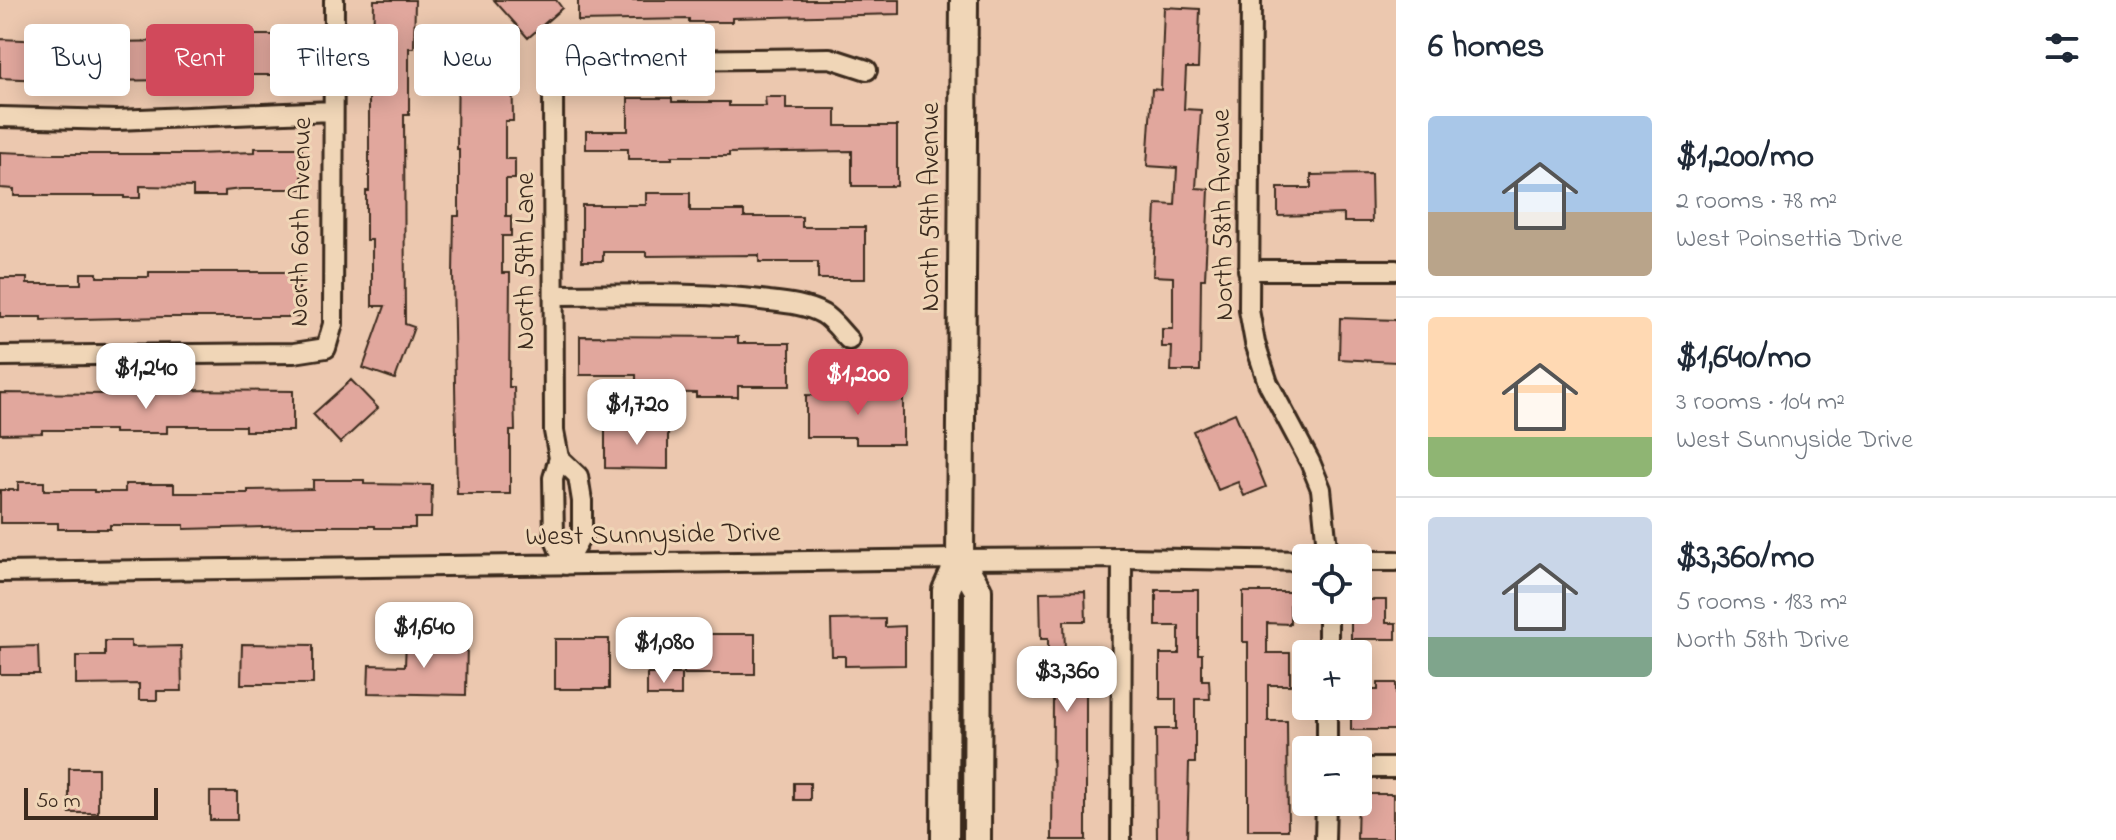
<!DOCTYPE html>
<meta charset="utf-8">
<style>
:root{--surface:#fff;--page:#f6f6f7;--text:#1f2937;--muted:#747a83;--line:#e0e1e3;--accent:#d1495b}
body{margin:0;font-family:"Indie Flower",sans-serif;background:var(--page);color:var(--text);height:100vh;display:flex;flex-direction:column;font-size:30px;white-space:nowrap}
*{box-sizing:border-box;margin:0}
p{font-size:26px;color:var(--muted)}
.icon{flex:none;width:44px;height:44px;fill:none;stroke:currentColor;stroke-width:2;stroke-linecap:round;stroke-linejoin:round}
.map{position:relative;flex:1;overflow:hidden}
.details{display:flex;flex-direction:column;background:var(--surface);width:720px}
.details>*{flex:none}
.guide{position:absolute;left:24px;top:24px;width:760px;height:72px;display:flex;gap:16px}
.controls{position:absolute;left:1292px;top:544px;display:grid;gap:16px}
.controls a{display:grid;place-items:center;width:80px;height:80px;border-radius:8px;background:var(--surface);box-shadow:0 4px 20px #0003;font-size:40px}
.scale{position:absolute;left:24px;bottom:20px;width:134px;box-sizing:border-box;padding-left:8px;border:4px solid #3b2a1e;border-top:0;font-size:22px;line-height:28px;white-space:nowrap;color:#3b2a1e;-webkit-text-stroke:6px #f0d6b7;paint-order:stroke}
.price{position:absolute;translate:-50% -68px;padding:0 18px;border-radius:16px;background:#fff;color:#222;font-size:26px;line-height:52px;filter:drop-shadow(0 2px 4px #0008)}
.price::after{content:'';position:absolute;left:50%;top:48px;width:24px;height:18px;margin-left:-12px;background:inherit;clip-path:polygon(0 0,100% 0,50% 100%)}
.price.active{background:var(--accent);color:#fff}
ul{padding:0;list-style:none}
li{display:flex;align-items:center;gap:24px;height:200px;padding:0 32px}
li+li{border-top:2px solid var(--line)}
li span{display:grid;place-items:center;flex:none;width:224px;height:160px;border-radius:8px;color:#555}
li>.icon{margin-inline-start:auto}
span .icon{width:96px;height:96px;fill:#fffc;stroke-width:1}
li b{font-size:34px}
h2{display:flex;justify-content:space-between;align-items:center;height:96px;padding:0 32px;font-size:34px}
.chip{padding:0 28px;border-radius:8px;background:var(--surface);box-shadow:0 4px 20px #0003;font-size:28px;line-height:72px}
.chip.active{background:var(--accent);color:#fff}
main{display:flex;flex:1;min-height:0}
.map>svg:first-child{display:block}
.building{fill:#e1a79d;stroke:#3b2a1e;stroke-width:2}
.lines{fill:none;stroke-linecap:round;stroke-linejoin:round}
.street-casing{stroke:#3b2a1e;stroke-width:24}
.secondary-casing{stroke:#3b2a1e;stroke-width:32}
.street{stroke:#f0d6b7;stroke-width:18}
.secondary{stroke:#f0d6b7;stroke-width:26}
.labels{text-anchor:middle;dominant-baseline:central;stroke-width:6;stroke-linejoin:round;paint-order:stroke}
.street-label{font-size:28px;fill:#3b2a1e;stroke:#f0d6b7}
</style>
<main>
<div class="map">
<svg width="1396" height="840" viewBox="0 0 1396 840">
<rect width="100%" height="100%" fill="#ecc8af"/>
<filter id="ink" filterUnits="userSpaceOnUse"><feTurbulence type="fractalNoise" baseFrequency=".0125" numOctaves="2"/><feDisplacementMap in="SourceGraphic" scale="16" xChannelSelector="R" yChannelSelector="G"/><feConvolveMatrix kernelMatrix="1 2 1 2 8 2 1 2 1" color-interpolation-filters="sRGB"/></filter>
<g filter="url(#ink)">
<path class="building" d="M374 0H415L414 48H409V115H404L405 324 414 327 395 379 363 368 385 306H372V240H366V191H369V58H373Z
M494 0H556L562 8 528 38Z
M578 0H900V14L732 18V22H689V19L578 21Z
M1164 7 1200 9 1198 68H1186L1184 109 1201 110 1196 188 1209 189 1205 279H1201L1200 371H1171L1172 347H1162V329H1173V277L1153 276 1156 204 1175 205 1177 168 1147 166 1152 89 1161 90Z
M202 31H236V35H301V75H236V79L105 81V83L0 78V39L92 43V36L106 37V42L185 41 202 40Z
M458 46H512L513 121H505V159H515V179H506V216H511V236H502V273H510L509 387H514L515 431H510V494H457L453 274 454 216H459V149H457Z
M765 97H786V109H836V126H897V186H852V151L729 153V156H672V159H628V149H586V131H628V98H672V102H729V106H766Z
M255 148H302V189H241L225 191V196H193V187L140 186V198H124V196H14V189L0 188V152L51 154H193L255 152Z
M1371 174 1372 222H1344V214L1278 216V188H1311V175Z
M646 193H690V211H744V217H802V227H865V279H818V262H759V255L646 256V252H603V261H582V205H646Z
M149 272H299V317H165L41 320V317H0V278H27V284H81V273H97V277H149Z
M1340 318 1396 320V362L1339 359Z
M580 336 738 337V343H790V386H738V397H696V393L636 392V375H580Z
M351 380 378 408 340 443 313 414Z
M883 387H903V444H856V437H806V395L883 398Z
M179 390 293 391V431H245V426H167V433H114V430H42V433L0 434V393L114 394V391Z
M1235 413 1266 487 1244 496 1238 482 1218 490 1193 431Z
M605 426H668V469L605 468Z
M313 480H364V484L432 485 431 518H415V528H375V526H301L184 529V525H110V529H58V523H0V490H18V482H44V490H94V492H125V484H174V493H248V490L313 489Z
M1156 590H1198V654H1202V680H1209L1210 699H1195V763H1189L1187 840H1157L1156 729H1176V699H1160V654H1179V626H1156Z
M1085 591 1086 621H1064L1065 650H1086V840H1052L1053 699H1048V639H1041L1040 592Z
M1243 592H1290V624L1267 623V653H1290V685H1268V721H1287L1288 830H1248V642H1243Z
M1358 600H1386V623H1396V639H1351V610H1358Z
M885 619V627L905 626V665L845 666V656H832L831 620Z
M684 634H755V674H684Z
M555 639H609V689H555Z
M406 640 467 641 466 695 368 693 369 665 405 666Z
M105 641H131V647L181 646 182 691H157V700H139V684L76 685V656H105Z
M242 644 313 645V684H241Z
M38 646 39 674H0V647Z
M647 674H681V696H647Z
M1378 683H1396V730H1351V706H1358V690H1378Z
M69 768H98V813H69Z
M794 783H810V800H794Z
M210 792H237V820H210Z
M1358 794H1393V839H1357Z"/>
<g class="lines">
<defs>
<path id="street" d="M1251 0 1249 310 1255 343 1268 383 1310 462 1321 489 1328 558
M0 117 117 120 332 111
M1248 270H1396
M554 295C626 295 698 291 769 301 787 303 807 305 823 314 833 320 841 332 849 340
M0 356 294 353 326 348 333 324 334 0
M559 458 578 476 582 501V535L565 565
M1358 561H1396
M565 565 554 537 553 478 559 458 554 431 553 86 559 64 579 61 830 58 867 70
M0 572 960 559 1122 558 1306 561
M1328 654V610
M1327 750V706
M1358 768H1396
M1121 840 1122 558
M1325 840 1326 802"/>
<path id="secondary" d="M960 559 978 590 977 840
M945 840 946 590 960 559 964 0"/>
</defs>
<use href="#street" class="street-casing"/>
<use href="#secondary" class="secondary-casing"/>
<use href="#street" class="street"/>
<use href="#secondary" class="secondary"/>
</g>
</g>
<g class="labels">
<g class="street-label">
<text transform="translate(931 207) rotate(-90)">North 59th Avenue</text>
<text transform="translate(1224 215) rotate(-91)">North 58th Avenue</text>
<text transform="translate(302 222) rotate(-89)">North 60th Avenue</text>
<text transform="translate(526 261) rotate(-90)">North 59th Lane</text>
<text transform="translate(653 536) rotate(-1)">West Sunnyside Drive</text>
</g>
</g>
</svg>
<div class="controls">
<a><svg class="icon" aria-label="locate" viewBox="0 0 24 24"><circle cx="12" cy="12" r="6"/><path d="M12 2v4M12 18v4M2 12h4M18 12h4"/></svg></a>
<a>+</a>
<a>−</a>
</div>
<div class="scale">50 m</div>
<b class="price" style="left:146px;top:411px">$1,240</b>
<b class="price active" style="left:858px;top:417px">$1,200</b>
<b class="price" style="left:637px;top:447px">$1,720</b>
<b class="price" style="left:424px;top:670px">$1,640</b>
<b class="price" style="left:664px;top:685px">$1,080</b>
<b class="price" style="left:1067px;top:714px">$3,360</b>
<div class="guide">
<a class="chip">Buy</a>
<a class="chip active">Rent</a>
<a class="chip">Filters</a>
<a class="chip">New</a>
<a class="chip">Apartment</a>
</div>
</div>
<section class="details">
<h2>6 homes<svg class="icon" aria-label="filters" viewBox="0 0 24 24"><path d="M4 7h16M4 17h16"/><circle cx="9" cy="7" r="2"/><circle cx="15" cy="17" r="2"/></svg></h2>
<ul>
<li><span style="background:linear-gradient(#a9c7e8 60%,#b9a48a 0)"><svg class="icon" aria-label="home" viewBox="0 0 24 24"><path d="M3 11l9-7 9 7M6 9v11h12V9"/></svg></span><div><b>$1,200/mo</b><p>2 rooms · 78 m²</p><p>West Poinsettia Drive</p></div></li>
<li><span style="background:linear-gradient(#ffd9b3 75%,#8fb573 0)"><svg class="icon" aria-label="home" viewBox="0 0 24 24"><path d="M3 11l9-7 9 7M6 9v11h12V9"/></svg></span><div><b>$1,640/mo</b><p>3 rooms · 104 m²</p><p>West Sunnyside Drive</p></div></li>
<li><span style="background:linear-gradient(#c9d6e8 75%,#7fa58c 0)"><svg class="icon" aria-label="home" viewBox="0 0 24 24"><path d="M3 11l9-7 9 7M6 9v11h12V9"/></svg></span><div><b>$3,360/mo</b><p>5 rooms · 183 m²</p><p>North 58th Drive</p></div></li>
</ul>
</section>
</main>
